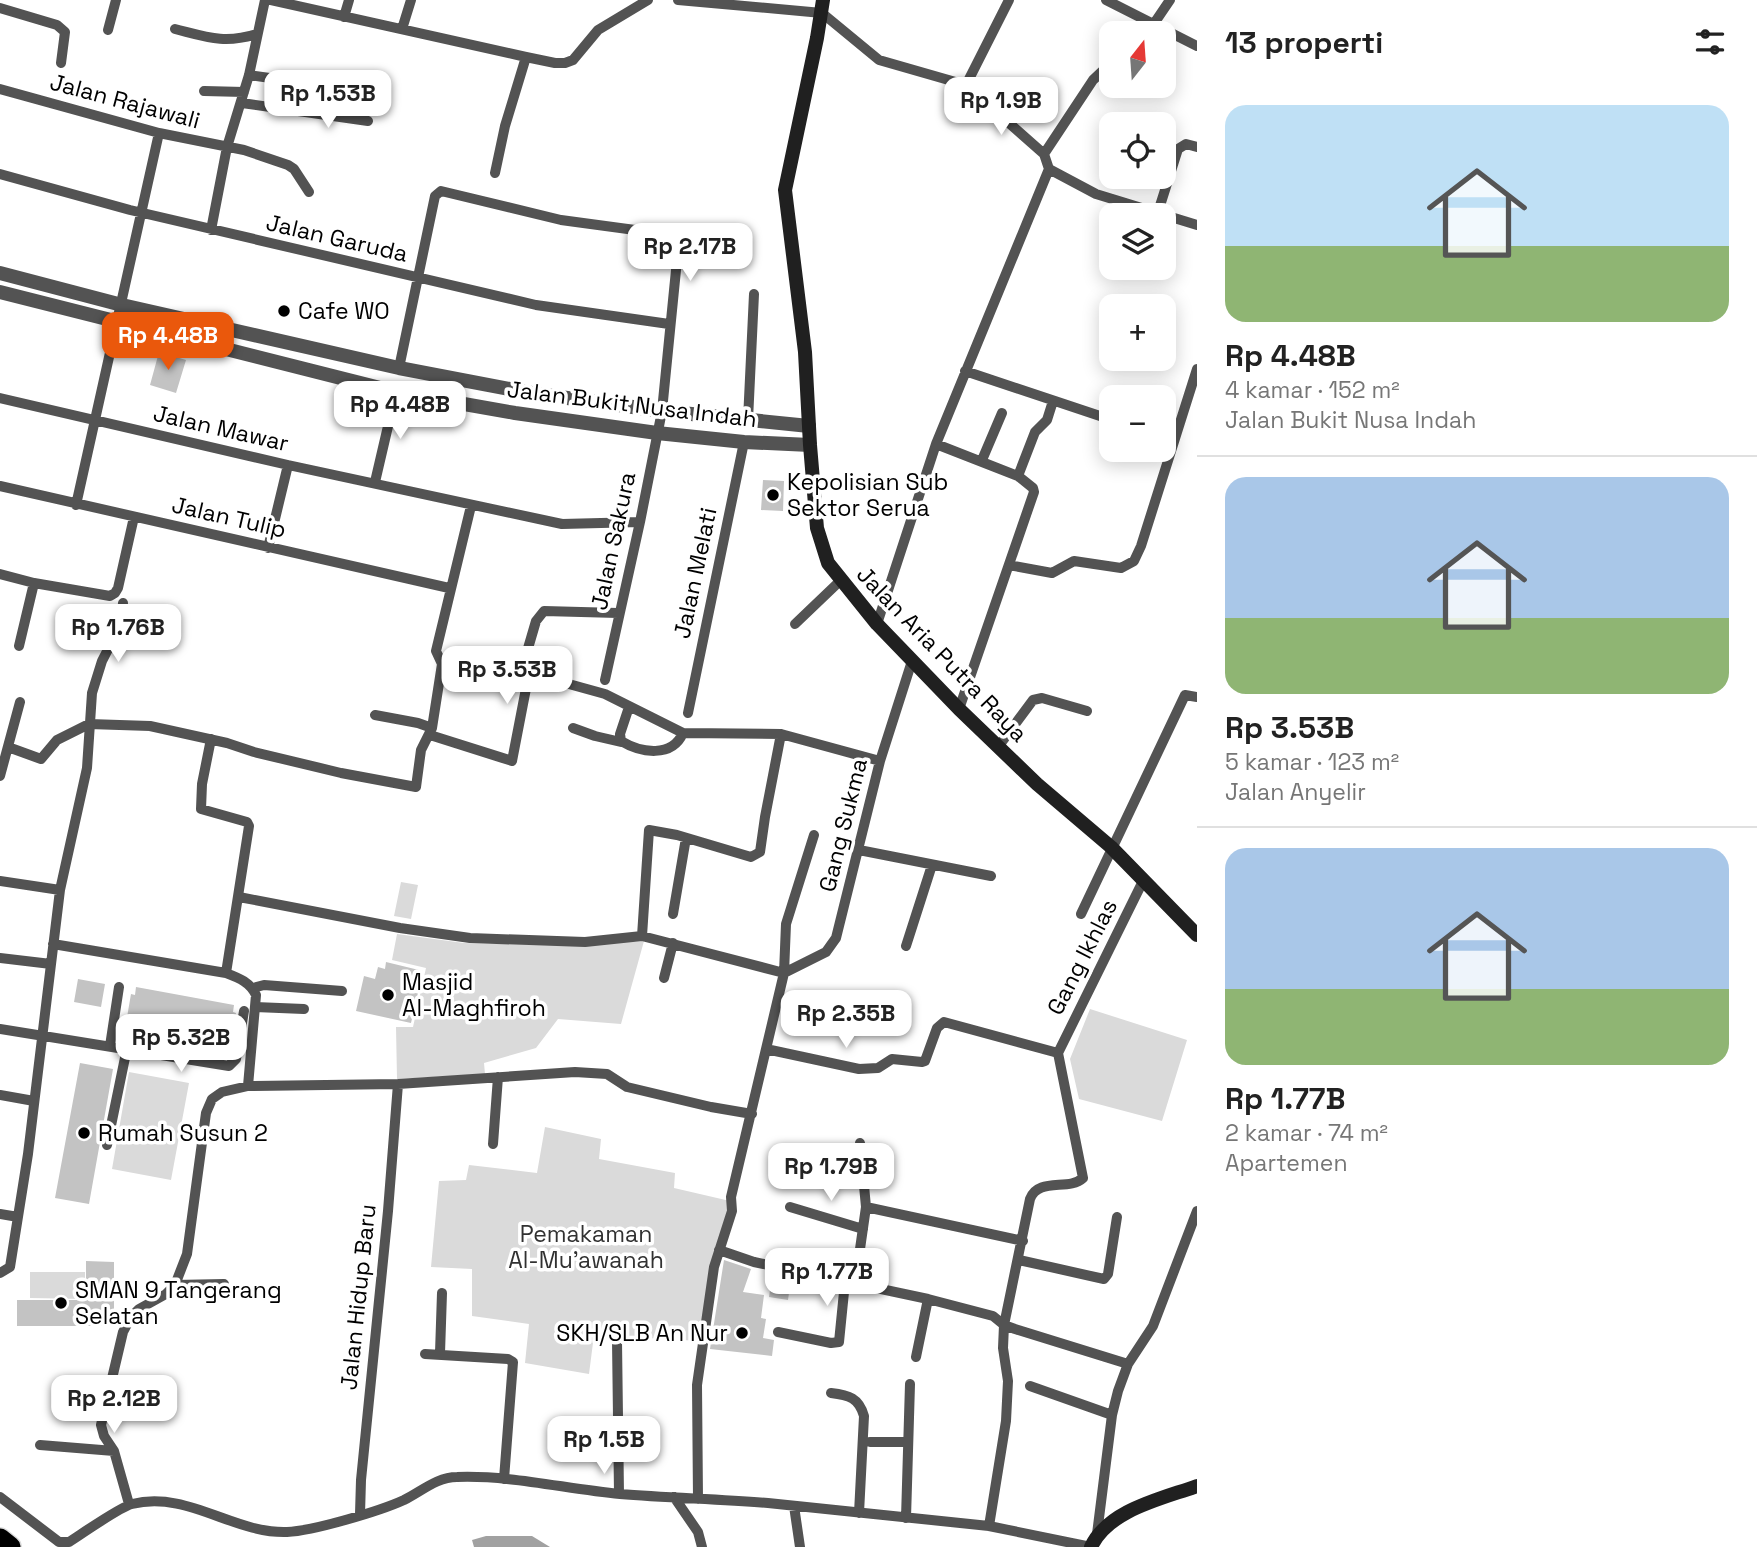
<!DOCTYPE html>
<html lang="id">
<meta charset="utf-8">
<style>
:root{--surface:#fff;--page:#f2f2f2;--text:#222;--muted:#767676;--line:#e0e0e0;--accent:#ea580c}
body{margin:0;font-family:"Space Grotesk",sans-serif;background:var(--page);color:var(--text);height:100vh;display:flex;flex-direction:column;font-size:26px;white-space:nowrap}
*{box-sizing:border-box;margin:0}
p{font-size:23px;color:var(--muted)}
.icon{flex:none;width:38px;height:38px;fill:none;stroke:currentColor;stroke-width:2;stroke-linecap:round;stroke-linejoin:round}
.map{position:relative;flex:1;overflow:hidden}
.sheet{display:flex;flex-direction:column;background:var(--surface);width:560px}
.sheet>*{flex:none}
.needle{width:46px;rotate:17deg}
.controls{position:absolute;left:1099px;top:21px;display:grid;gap:14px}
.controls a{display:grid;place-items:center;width:77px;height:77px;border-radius:14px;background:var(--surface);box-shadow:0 4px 18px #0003;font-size:35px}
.price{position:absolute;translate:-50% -60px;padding:0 16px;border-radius:14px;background:#fff;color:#222;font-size:23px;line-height:46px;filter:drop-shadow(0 2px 4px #0008)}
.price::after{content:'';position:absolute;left:50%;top:42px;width:21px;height:16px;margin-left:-10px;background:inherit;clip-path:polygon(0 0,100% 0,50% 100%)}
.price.selected{background:var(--accent);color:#fff}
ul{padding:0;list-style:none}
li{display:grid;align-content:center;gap:14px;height:371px;padding:0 28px}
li+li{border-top:2px solid var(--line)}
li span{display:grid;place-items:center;height:217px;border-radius:21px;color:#555}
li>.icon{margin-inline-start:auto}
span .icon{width:126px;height:126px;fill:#fffc;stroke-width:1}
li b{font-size:30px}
h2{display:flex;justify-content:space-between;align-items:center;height:84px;padding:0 28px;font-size:30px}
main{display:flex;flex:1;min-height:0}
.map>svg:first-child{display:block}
.green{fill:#dadada}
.water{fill:#a1a1a1}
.building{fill:#c3c3c3}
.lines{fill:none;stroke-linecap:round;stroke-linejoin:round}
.motorway-casing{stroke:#dbdbdb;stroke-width:24}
.minor{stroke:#535353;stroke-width:10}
.tertiary{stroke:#535353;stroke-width:14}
.secondary{stroke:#202020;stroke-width:14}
.motorway{stroke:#000;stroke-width:21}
.poi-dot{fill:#000;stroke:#fff;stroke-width:2.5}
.labels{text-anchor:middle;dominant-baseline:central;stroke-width:7;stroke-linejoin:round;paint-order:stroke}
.street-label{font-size:23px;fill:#000;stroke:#fff}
.poi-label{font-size:23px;fill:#000;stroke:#fff;text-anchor:start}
.park-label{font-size:23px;fill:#313131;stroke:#fff}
</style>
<main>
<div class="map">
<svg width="1197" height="1547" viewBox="0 0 1197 1547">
<rect width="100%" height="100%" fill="#fff"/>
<path class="green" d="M401 882 418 885 411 919 394 916Z
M397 934 464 943 567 945 644 941 621 1024 558 1019 536 1048 484 1063 485 1074 397 1079 396 1027H413L426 968 392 960Z
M1090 1009 1187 1040 1162 1121 1079 1099 1070 1059Z
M129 1072 189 1083 171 1180 112 1169Z
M545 1127 601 1139 599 1159 675 1173 674 1188 730 1201 700 1341 594 1335 589 1374 525 1363 529 1324 472 1316V1269L431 1267 439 1181 466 1180 469 1165 537 1173Z
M30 1272H85V1299L30 1298Z"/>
<path class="water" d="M486 1536H532L550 1547H474L472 1540Z"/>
<path class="building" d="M159 352 186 360 176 393 150 385Z
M763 480 784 481 783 511 761 510Z
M386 962 423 971 411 1023 356 1011 364 976 375 979 378 967 385 969Z
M78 979 105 984 101 1007 74 1002Z
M136 987 234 1005 233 1012 236 1013 230 1048 226 1047 225 1053 128 1035 129 1030 125 1029 131 994 135 995Z
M80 1063 113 1069 89 1204 55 1198Z
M724 1260 751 1269 743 1292 764 1295 761 1318 766 1319 763 1338 774 1340 772 1356 710 1349Z
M86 1261 114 1262V1326H17V1300H86Z
M772 1276 791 1279 788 1300 769 1297Z"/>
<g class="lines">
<defs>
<path id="motorway" d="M0 1539 10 1547"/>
</defs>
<use href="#motorway" class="motorway-casing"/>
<path class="minor" d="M271 0 526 57 555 63H565L573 60 598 30 648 0
M678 0 822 13 879 60 966 85 1044 154 1049 169 1096 194 1197 225
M1106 0 1197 46
M0 8 57 25 65 32 61 63
M344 17 349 0
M175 29C207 37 224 44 257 34
M402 29 411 0
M108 30 116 0
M1143 33 1153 25 1170 0
M249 75 327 86
M966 85 1009 0
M0 89 159 133 244 150 288 165 294 169 309 192
M204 91 244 92
M242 103 368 121
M1044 154 1093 80 1111 63
M495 173 505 126 526 57
M0 174 130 210 536 305 669 324
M1158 212 1178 149 1186 144 1197 147
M211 230 227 147 249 75 265 0
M399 368 435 196 441 191 561 220 672 235 679 240 662 411 640 522 605 680
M965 371 1100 416
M0 398 288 465 562 524 640 522
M748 420 754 294
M936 444 1018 476 1033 488 1034 492 959 709
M982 460 1002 413
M1018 476 1035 432 1047 420 1053 401
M375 482 396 392
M0 486 449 588
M76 505 159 133
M268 548 288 465
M1009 565 1052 573 1074 561 1121 568 1134 561 1141 546 1197 369
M0 574 34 583 110 596 115 593 118 588 134 517
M795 624 840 581
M877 624 936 444 1049 169
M19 646 34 583
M524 662 536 621 544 611 618 613
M629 707 620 734 621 741C641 753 672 758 683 733
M688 713 744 442
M375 715 418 723 432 728
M573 728 595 736 621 742
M430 735 512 761 529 673 605 694 683 733 781 734 880 761
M211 739 202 784 201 809 247 822 249 826 226 973
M8 747 41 759 57 740 89 724 150 726 227 743 254 752 341 773 416 787 421 750 432 728 442 664 436 651 471 506
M998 747 1033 700 1042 698 1087 711
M0 776 20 702
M859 850 991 876
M0 881 60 890
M239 897 400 928 470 938 585 942 642 936 784 973
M673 914 686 838
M1081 914 1185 695 1197 697
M642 936 649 830 677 835 751 857 760 852 765 817 781 734
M53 944 226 973C239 978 250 982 256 995L248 1086
M906 946 932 865
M0 958 51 964
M784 973 826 952 836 938 880 761 912 661
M664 978 673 943
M253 988 264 985 342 991
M255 1007 304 1009
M0 1029 229 1066 236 1059 244 1011
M110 1046 119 987
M766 1049 859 1069 878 1068 892 1059 922 1062 925 1061 937 1028 944 1022 1058 1053
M1058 1053 1144 879
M0 1095 34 1101
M860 1143 866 1207 1023 1241
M493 1144 498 1077
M107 1145 127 1048
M790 1207 863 1229
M0 1214 18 1217
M719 1250 754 1262 928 1299 993 1316 1004 1325 1015 1329 1128 1364
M1019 1260 1104 1279 1108 1274 1117 1217
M0 1273 10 1267 28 1154 60 890 87 768 92 693 102 661 121 624 123 603
M855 1284 866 1207
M175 1285 224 1284
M778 1332 831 1343 839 1342 845 1282
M617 1341 619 1494
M440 1353 442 1293
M425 1354 508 1359 513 1362 504 1479
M916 1357 928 1299
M1030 1386 1112 1415
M831 1393C849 1395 859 1398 864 1416L859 1513
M870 1442H908
M40 1445 114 1451 129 1504
M114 1451 104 1436 101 1425 123 1332 131 1317 139 1309 166 1294 175 1285 187 1254 206 1113 212 1099 222 1092 248 1086 398 1084 575 1072 607 1074 627 1087 711 1107 752 1114
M0 1497 59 1542H69C83 1533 120 1507 132 1504 187 1490 234 1534 287 1532 313 1531 380 1511 404 1500 422 1491 437 1477 457 1477 511 1475 566 1489 620 1494 669 1498 719 1499 768 1503 842 1510 915 1519 989 1526L1006 1421 1008 1381 1003 1348 1004 1325 1030 1199C1038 1177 1069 1191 1083 1178L1058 1053
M674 1497 698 1532 702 1547
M698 1499 697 1385 714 1267 732 1211 731 1197 784 973 786 924 814 835
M794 1506 800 1547
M360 1514 361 1480 388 1211 398 1084
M906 1518 910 1384
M989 1526 1091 1547
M1097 1534 1112 1415 1118 1391 1128 1364 1153 1326 1197 1211"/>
<path class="tertiary" d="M0 273 122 305 399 368 531 393 662 411 809 426
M0 292 396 392 515 413 657 433 744 442 810 445"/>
<path class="secondary" d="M823 0 817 38 785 190 805 352 810 445 817 528 828 563 877 624 959 709 1037 784 1111 847 1197 935
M1091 1547C1108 1510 1161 1499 1197 1486"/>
<use href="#motorway" class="motorway"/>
</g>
<g class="poi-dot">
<circle cx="284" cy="311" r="7"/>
<circle cx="773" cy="495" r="7"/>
<circle cx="388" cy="995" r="7"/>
<circle cx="84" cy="1133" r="7"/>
<circle cx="61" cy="1303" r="7"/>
<circle cx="742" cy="1333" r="7"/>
</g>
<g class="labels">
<g class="street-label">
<text transform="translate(125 101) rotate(15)">Jalan Rajawali</text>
<text transform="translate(337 238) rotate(13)">Jalan Garuda</text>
<text transform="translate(632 404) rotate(7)">Jalan Bukit Nusa Indah</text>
<text transform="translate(221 428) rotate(13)">Jalan Mawar</text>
<text transform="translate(229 517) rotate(13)">Jalan Tulip</text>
<text transform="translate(613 541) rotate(-78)">Jalan Sakura</text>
<text transform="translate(695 573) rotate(-78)">Jalan Melati</text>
<text transform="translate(942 654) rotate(46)">Jalan Aria Putra Raya</text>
<text transform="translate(843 825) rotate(-76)">Gang Sukma</text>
<text transform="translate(1082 957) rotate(-63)">Gang Ikhlas</text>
<text transform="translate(358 1297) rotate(-84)">Jalan Hidup Baru</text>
</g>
<g class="poi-label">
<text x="298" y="311">Cafe WO</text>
<text x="787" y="482">Kepolisian Sub<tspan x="787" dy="26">Sektor Serua</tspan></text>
<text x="402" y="982">Masjid<tspan x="402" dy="26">Al-Maghfiroh</tspan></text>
<text x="98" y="1133">Rumah Susun 2</text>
<text x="75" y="1290">SMAN 9 Tangerang<tspan x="75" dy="26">Selatan</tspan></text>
<text x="728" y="1333" text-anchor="end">SKH/SLB An Nur</text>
</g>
<g class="park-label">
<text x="586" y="1234">Pemakaman<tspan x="586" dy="26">Al-Mu'awanah</tspan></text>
</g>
</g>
</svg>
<div class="controls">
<a><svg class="needle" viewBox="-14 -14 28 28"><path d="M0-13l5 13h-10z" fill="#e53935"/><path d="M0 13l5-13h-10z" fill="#767676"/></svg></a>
<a><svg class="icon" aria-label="locate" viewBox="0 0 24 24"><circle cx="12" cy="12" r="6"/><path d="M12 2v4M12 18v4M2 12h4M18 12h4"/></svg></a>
<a><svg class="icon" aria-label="layers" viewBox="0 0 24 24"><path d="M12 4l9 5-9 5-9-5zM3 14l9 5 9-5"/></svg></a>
<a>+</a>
<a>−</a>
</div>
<b class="price" style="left:328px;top:130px">Rp 1.53B</b>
<b class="price" style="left:1001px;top:137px">Rp 1.9B</b>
<b class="price" style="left:690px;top:283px">Rp 2.17B</b>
<b class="price selected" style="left:168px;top:372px">Rp 4.48B</b>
<b class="price" style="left:400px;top:441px">Rp 4.48B</b>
<b class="price" style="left:118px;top:664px">Rp 1.76B</b>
<b class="price" style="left:507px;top:706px">Rp 3.53B</b>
<b class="price" style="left:846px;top:1050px">Rp 2.35B</b>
<b class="price" style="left:181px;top:1074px">Rp 5.32B</b>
<b class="price" style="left:831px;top:1203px">Rp 1.79B</b>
<b class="price" style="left:827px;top:1308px">Rp 1.77B</b>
<b class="price" style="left:114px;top:1435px">Rp 2.12B</b>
<b class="price" style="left:604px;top:1476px">Rp 1.5B</b>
</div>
<section class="sheet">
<h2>13 properti<svg class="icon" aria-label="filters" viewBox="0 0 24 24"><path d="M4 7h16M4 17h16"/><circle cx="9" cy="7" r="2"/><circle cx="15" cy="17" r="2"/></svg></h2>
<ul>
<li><span style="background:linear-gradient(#bfe0f5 65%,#8fb573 0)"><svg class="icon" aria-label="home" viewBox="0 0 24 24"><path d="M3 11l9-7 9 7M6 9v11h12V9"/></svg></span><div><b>Rp 4.48B</b><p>4 kamar · 152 m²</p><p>Jalan Bukit Nusa Indah</p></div></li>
<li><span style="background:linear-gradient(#a9c7e8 65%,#8fb573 0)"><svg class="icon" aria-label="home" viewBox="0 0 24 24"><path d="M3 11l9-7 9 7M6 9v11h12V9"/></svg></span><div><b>Rp 3.53B</b><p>5 kamar · 123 m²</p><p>Jalan Anyelir</p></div></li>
<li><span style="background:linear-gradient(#a9c7e8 65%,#8fb573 0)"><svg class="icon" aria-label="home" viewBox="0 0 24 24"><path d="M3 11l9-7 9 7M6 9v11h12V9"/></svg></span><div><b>Rp 1.77B</b><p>2 kamar · 74 m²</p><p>Apartemen</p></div></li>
</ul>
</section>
</main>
